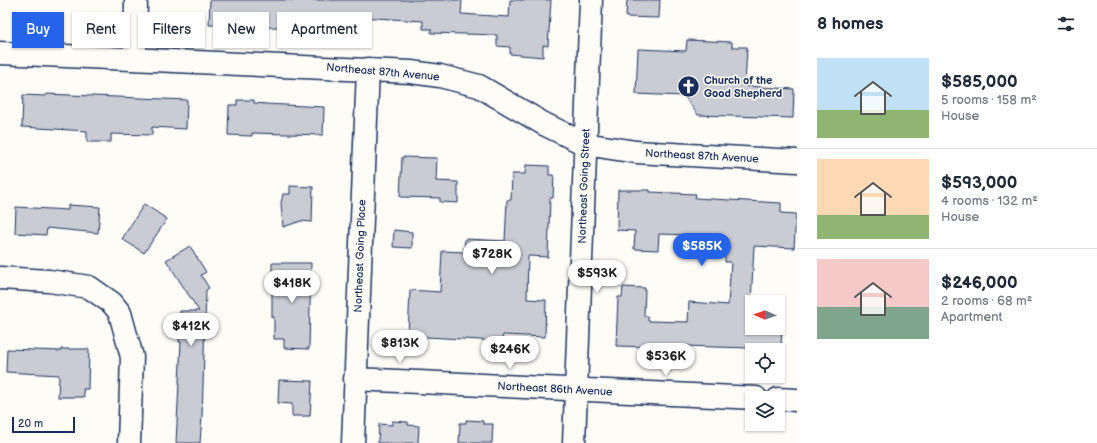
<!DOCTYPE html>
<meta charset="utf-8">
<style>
:root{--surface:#fff;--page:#f2f2f3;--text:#1f2937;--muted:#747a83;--line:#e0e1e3;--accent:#2563eb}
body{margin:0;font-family:"Balsamiq Sans",sans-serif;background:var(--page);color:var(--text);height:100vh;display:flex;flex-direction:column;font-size:15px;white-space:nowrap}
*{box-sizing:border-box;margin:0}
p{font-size:13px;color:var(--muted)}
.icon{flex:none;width:22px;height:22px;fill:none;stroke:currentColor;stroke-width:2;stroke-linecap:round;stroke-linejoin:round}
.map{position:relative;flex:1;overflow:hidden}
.details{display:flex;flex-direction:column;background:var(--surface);width:300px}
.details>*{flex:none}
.hud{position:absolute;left:12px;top:12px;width:380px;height:36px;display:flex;gap:8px}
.needle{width:26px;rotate:272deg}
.tools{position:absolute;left:745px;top:295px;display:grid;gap:8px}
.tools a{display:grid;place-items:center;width:40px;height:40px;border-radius:0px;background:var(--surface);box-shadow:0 1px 3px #0004;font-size:20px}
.scale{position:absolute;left:12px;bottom:10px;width:63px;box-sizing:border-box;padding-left:4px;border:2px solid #1b2f5e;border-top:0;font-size:11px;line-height:14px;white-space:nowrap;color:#1b2f5e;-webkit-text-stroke:3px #fdfcf7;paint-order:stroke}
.price{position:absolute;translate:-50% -34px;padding:0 9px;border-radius:14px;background:#fff;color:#222;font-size:13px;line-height:26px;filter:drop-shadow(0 1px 2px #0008)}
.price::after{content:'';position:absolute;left:50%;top:24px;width:12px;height:9px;margin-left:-6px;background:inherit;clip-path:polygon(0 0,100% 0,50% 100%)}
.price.selected{background:var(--accent);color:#fff}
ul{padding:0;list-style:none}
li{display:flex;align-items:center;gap:12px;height:100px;padding:0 20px}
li+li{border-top:1px solid var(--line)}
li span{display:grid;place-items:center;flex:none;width:112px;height:80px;border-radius:0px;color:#555}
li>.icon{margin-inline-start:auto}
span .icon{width:48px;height:48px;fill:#fffc;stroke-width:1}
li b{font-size:17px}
h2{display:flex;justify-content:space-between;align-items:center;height:48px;padding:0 20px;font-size:17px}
.pill{padding:0 14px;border-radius:0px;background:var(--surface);box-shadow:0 1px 3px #0004;font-size:14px;line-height:36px}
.pill.selected{background:var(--accent);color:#fff}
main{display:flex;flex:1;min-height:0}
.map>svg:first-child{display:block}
.building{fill:#c9ccd3;stroke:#1b2f5e}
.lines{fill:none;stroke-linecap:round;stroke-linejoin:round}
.minor-casing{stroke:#1b2f5e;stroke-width:25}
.minor{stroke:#fdfcf7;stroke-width:22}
.labels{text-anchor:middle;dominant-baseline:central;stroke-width:3;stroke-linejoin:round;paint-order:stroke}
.street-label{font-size:11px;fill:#1b2f5e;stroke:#fdfcf7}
.poi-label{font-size:11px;font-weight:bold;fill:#1b2f5e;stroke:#fdfcf7;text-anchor:start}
</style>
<main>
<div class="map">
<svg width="797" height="443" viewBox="0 0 797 443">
<rect width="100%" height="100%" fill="#fdfcf7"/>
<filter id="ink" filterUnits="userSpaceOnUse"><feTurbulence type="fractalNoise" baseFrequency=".025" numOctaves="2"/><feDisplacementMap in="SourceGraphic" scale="8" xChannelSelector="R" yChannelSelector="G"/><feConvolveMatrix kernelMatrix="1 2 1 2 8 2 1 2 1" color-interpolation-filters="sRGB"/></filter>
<g filter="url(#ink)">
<path class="building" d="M210 0H462L461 14 509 17 510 0H551L548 46 543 45V57L510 54V47L497 46V35L431 33V29H423V21L360 17V22L318 21V28L268 27V30L250 29V26L209 25Z
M627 0H660L659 18 626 17Z
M687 40 732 42V47H747L745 86 794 89 793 118 698 115 684 96 636 94 638 49 686 51Z
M46 94 187 100 186 129 152 127V135L111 134V142H87V131L22 127 23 95 46 96Z
M237 100H254V103L266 104 324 107 323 135 252 133V136L228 135 229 105H237Z
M402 157 437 158 436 181 458 182V203L440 202V198L400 197Z
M526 165 549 166V175H554L553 198H550L548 257 528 256 527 299 546 300 545 337 503 335 502 339 499 341 408 336 410 290 440 292 442 251 464 252 465 239 505 241 507 200H511L512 174H525Z
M290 186 313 187 312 222 301 221 283 227 281 203 283 194H290Z
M618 190H650V192L696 194 695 198 781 203V213L796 214 794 248 754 246 750 322H752V328H778V323L782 324 781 349 684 346V348L616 346 618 297H622L623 287 645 288 644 316H648V321L688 322 689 302 728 305 731 262H725V245L719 244 720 236 659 234 658 250 634 249 635 231 617 230Z
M144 204 167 219 144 253 122 239Z
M68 205 100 207 98 233 47 228 46 235 15 233 16 207 68 210Z
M394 230 412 232V248L393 247Z
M190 246 206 272 201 275 209 288 206 290 202 417 200 443H176L181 342H179L180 311H199L166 260Z
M272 263H311L309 349 284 348V339H274V317H272Z
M7 349 61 351V349H89L88 389H83L84 397H58L59 375 6 372Z
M279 380 312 381 310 416H292V404L278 403Z
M466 420 483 421V424H493L492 443H459L460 423H466Z
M392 421 408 422V425L419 426 418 443H378L379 424 392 425Z"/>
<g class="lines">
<defs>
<path id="minor" d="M0 53 411 72 440 76 479 86 544 124 585 144 636 152 797 161
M135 58 136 0
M0 278 49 281 89 287 112 303 120 313 132 357 129 443
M355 379 756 398
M778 399 797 400
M353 443 368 69
M574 443 591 0"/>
</defs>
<use href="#minor" class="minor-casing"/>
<use href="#minor" class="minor"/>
</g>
</g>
<defs>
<symbol id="church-disc" viewBox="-11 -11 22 22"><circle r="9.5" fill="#1b2f5e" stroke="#fdfcf7"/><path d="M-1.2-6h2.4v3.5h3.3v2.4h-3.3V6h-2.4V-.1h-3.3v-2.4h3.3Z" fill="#fff"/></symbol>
</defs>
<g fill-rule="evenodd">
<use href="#church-disc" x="676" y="74" width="25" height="25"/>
</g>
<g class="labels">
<g class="street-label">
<text transform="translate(383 72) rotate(5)">Northeast 87th Avenue</text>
<text transform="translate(702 156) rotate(3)">Northeast 87th Avenue</text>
<text transform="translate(584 186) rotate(-88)">Northeast Going Street</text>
<text transform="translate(360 256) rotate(-88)">Northeast Going Place</text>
<text transform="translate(555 389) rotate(3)">Northeast 86th Avenue</text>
</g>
<g class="poi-label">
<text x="704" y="80">Church of the<tspan x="704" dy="13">Good Shepherd</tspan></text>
</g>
</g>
</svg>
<div class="tools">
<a><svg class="needle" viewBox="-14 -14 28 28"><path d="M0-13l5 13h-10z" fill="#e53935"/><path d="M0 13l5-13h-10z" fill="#747a83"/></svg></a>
<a><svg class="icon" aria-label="locate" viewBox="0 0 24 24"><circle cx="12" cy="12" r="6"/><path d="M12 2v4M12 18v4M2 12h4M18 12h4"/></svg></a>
<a><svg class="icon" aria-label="layers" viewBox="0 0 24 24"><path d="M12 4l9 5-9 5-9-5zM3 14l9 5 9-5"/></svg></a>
</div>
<div class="scale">20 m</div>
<b class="price selected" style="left:702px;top:267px">$585K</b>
<b class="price" style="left:492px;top:275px">$728K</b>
<b class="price" style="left:597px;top:294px">$593K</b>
<b class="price" style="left:292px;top:304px">$418K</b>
<b class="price" style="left:191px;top:347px">$412K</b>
<b class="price" style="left:400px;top:364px">$813K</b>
<b class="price" style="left:510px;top:370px">$246K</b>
<b class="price" style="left:666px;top:377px">$536K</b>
<div class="hud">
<a class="pill selected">Buy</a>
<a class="pill">Rent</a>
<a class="pill">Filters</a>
<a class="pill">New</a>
<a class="pill">Apartment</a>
</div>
</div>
<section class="details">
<h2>8 homes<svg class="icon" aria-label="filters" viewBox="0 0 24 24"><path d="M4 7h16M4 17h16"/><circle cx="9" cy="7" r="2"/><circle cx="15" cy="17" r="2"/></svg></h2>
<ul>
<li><span style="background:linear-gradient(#bfe0f5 65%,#8fb573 0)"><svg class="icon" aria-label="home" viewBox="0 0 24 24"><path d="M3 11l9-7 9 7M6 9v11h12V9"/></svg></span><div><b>$585,000</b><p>5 rooms · 158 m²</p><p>House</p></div></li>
<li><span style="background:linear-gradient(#ffd9b3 70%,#8fb573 0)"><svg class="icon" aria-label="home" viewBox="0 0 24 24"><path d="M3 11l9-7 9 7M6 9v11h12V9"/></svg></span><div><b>$593,000</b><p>4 rooms · 132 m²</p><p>House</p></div></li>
<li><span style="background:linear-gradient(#f6c9c9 60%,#7fa58c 0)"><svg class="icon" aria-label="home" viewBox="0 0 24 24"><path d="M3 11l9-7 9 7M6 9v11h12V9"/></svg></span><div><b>$246,000</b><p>2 rooms · 68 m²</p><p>Apartment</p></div></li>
</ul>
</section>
</main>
